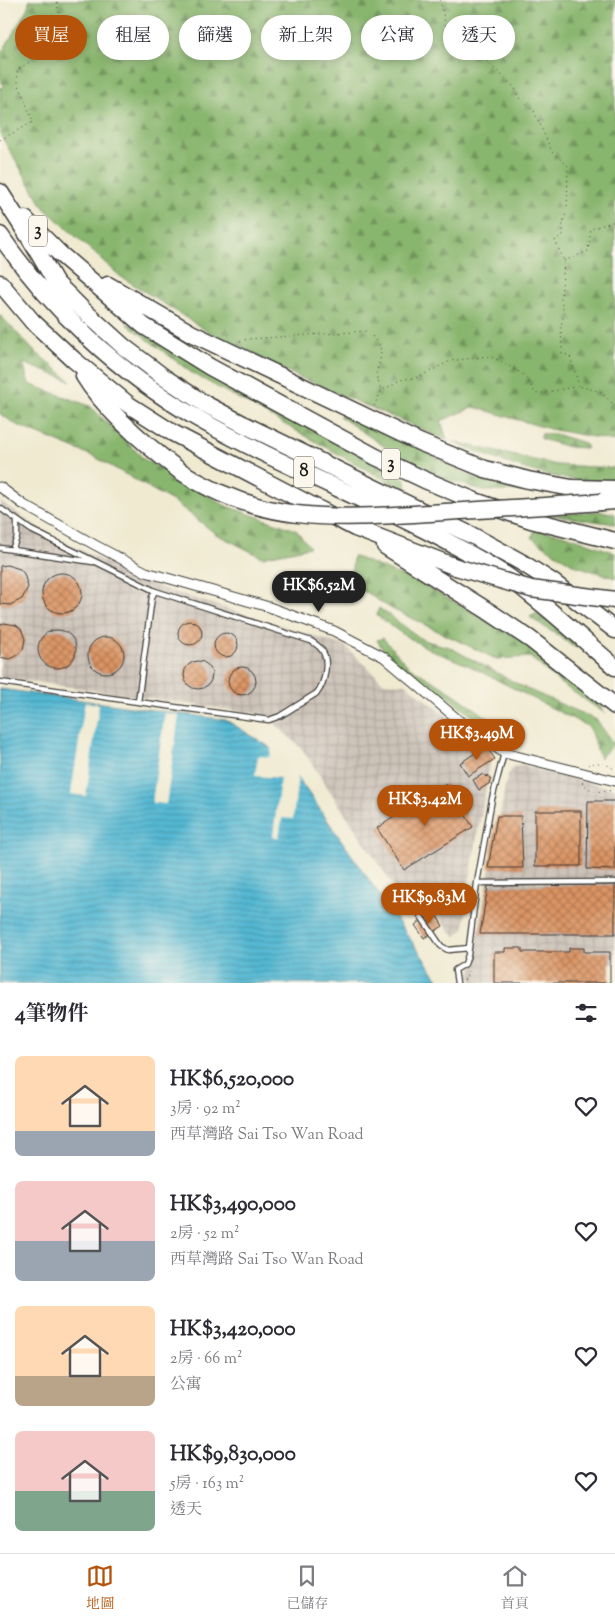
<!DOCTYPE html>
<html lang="zh-TW">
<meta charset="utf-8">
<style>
:root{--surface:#fff;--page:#f2f2f3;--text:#2b2b33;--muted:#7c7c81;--line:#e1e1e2;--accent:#b45309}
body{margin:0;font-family:"Sorts Mill Goudy","Noto Serif TC",serif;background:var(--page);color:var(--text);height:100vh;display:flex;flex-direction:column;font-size:19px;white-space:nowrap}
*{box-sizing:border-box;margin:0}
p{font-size:16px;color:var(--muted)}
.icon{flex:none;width:28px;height:28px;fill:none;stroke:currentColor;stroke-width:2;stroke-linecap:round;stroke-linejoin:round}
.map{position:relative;height:983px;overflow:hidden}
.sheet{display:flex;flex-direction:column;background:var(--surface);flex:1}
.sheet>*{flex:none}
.hud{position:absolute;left:15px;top:15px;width:585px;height:45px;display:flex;gap:10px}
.price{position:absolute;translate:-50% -42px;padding:0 11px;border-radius:18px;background:var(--accent);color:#fff;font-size:16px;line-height:32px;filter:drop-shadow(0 1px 2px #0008)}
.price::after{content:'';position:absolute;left:50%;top:30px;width:15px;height:11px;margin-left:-8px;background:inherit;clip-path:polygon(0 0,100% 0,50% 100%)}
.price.active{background:#222;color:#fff}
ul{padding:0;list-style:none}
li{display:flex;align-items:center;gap:15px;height:125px;padding:0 15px}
li span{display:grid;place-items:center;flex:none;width:140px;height:100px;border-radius:8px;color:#555}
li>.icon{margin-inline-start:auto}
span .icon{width:60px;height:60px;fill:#fffc;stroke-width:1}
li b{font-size:21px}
h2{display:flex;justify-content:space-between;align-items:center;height:60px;padding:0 15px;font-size:21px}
.pill{padding:0 18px;border-radius:22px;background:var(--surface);box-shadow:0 2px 8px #0003;font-size:18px;line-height:45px}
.pill.active{background:var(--accent);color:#fff}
.dock{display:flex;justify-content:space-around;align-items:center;height:70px;border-top:1px solid var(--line);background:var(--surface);font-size:14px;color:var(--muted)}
.dock a{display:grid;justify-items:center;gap:2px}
.dock .active{color:var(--accent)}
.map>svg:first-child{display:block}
.industrial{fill:url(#industrial-grid)}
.forest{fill:url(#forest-firs);stroke:#526945}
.water{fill:url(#water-rules);stroke:#386a78}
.pier{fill:#f0ead1}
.building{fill:url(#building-cross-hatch)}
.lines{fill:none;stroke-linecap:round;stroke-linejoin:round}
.service-casing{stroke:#3c3b37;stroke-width:7}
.minor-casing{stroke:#3c3b37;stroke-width:11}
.motorway-casing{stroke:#3c3b37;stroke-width:19}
.path{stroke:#3c3b37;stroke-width:1;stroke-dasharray:1 4;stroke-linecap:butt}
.service{stroke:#fff;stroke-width:4.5}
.minor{stroke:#fff;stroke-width:9}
.motorway{stroke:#fff;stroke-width:16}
.motorway-bridge-casing{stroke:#3c3b37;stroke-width:19;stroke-linecap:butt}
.motorway-bridge{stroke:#fff;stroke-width:16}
.labels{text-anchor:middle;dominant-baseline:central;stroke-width:5;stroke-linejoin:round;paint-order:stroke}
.shield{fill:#fbf7ec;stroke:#5f5e5a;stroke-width:1}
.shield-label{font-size:18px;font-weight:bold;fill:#1c1c1c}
</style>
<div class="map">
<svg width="615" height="983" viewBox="0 0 615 983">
<defs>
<pattern id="industrial-grid" width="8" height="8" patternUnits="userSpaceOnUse" patternTransform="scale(1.25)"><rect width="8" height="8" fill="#ccc2b8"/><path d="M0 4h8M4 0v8" fill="none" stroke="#afa69e"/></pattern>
<pattern id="forest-firs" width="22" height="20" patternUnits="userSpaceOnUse" patternTransform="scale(1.25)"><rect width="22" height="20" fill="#89b66e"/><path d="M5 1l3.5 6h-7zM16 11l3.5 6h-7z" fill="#6f935a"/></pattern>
<pattern id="water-rules" width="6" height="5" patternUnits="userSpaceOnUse" patternTransform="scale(1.25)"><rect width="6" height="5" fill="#54b8d3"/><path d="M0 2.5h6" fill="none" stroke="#4595aa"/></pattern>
<pattern id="building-cross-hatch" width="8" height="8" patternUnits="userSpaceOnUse" patternTransform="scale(1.25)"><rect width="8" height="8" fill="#db9463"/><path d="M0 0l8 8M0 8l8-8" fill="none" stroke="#b17851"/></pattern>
</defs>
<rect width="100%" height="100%" fill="#fbf7ec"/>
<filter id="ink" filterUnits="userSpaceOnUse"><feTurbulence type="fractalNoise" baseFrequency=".02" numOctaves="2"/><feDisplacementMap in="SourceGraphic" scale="10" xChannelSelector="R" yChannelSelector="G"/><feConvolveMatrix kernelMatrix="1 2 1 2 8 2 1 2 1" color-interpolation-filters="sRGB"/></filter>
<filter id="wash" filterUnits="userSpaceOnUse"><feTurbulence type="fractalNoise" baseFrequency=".0096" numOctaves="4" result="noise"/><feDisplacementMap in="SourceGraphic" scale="20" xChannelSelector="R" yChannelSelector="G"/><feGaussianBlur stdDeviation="1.12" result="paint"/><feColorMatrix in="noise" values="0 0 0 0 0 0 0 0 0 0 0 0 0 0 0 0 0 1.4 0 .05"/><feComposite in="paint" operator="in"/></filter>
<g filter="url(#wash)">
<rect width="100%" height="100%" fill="#f0ead1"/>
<path class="industrial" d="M0 501 40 529 146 583 345 646 384 683 406 684 492 752 468 888 464 929 456 936 450 932 434 910 416 920 302 749 266 715 0 677Z
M523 765 615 789V964L611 963 605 983H473L470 977 507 777 513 767Z"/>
<path class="forest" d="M30 0H615V441L550 429 474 407 441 421 447 440 297 376 207 331 120 276 44 208 0 134V88L3 87 0 74V56L27 9Z
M0 315 33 350 71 381 23 363 29 384 90 406 145 460 226 506 296 530 310 547 262 557 216 534 176 503 95 457 17 425 0 414Z
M126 323 148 331 406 480 407 492 192 373Z
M339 416H350L407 441 462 472 515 491H484L444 478 394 453Z
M541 434H555L584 443 587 448 569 447 541 439Z
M453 442 557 465 615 468V481C559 485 504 463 453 442Z
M600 511 615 514V524L551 515Z
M535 529 566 535 615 553V578L574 565 532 538Z
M353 556 424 585 527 643 579 680 606 714 560 683 530 657 496 659 392 609 351 583Z
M379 608 423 640 449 647 527 689 597 720 613 744 600 758 589 727 470 666 431 650 404 635 376 615Z
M538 613 577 640 576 648 530 617Z
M383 638 408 666 454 694 497 724 520 736 518 743 482 723 444 694 394 666 377 640Z"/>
<path class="water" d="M0 689 226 720 268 746 298 778 440 982 438 983H0Z"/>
<path class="pier" d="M85 702 99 704 86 796 71 794Z
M165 713 179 715 166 804 152 803Z
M272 745 298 775 293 819 282 818 279 837H273L280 778 255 776 258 756 270 757Z"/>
<g id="blocks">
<path class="building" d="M7 565 20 569 24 574 28 587 22 599 10 605 0 604V566Z
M42 593a20 20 0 1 1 40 0a20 20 0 1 1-40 0Z
M178 633a12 12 0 1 1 24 0a12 12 0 1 1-24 0Z
M4 623 16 625 21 629 25 639 23 650 15 657 9 659 0 657V625Z
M38 649a19 19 0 1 1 38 0a19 19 0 1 1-38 0Z
M214 645a12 12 0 1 1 24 0a12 12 0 1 1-24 0Z
M88 655a18 18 0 1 1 36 0a18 18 0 1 1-36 0Z
M184 675a14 14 0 1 1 28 0a14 14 0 1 1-28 0Z
M228 681a14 14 0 1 1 28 0a14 14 0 1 1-28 0Z
M486 746 495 759 468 776 460 763Z
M483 774 486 777 488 775 491 780 489 781 490 783 479 790 473 780Z
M446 784 473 827 404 870 377 828Z
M588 801H615V870L587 869Z
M535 811H581V866H535Z
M497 816H521L523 868H488Z
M615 885V934H480L488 886Z
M435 913 443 926 424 938 415 925Z
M505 948H522V952H569V948H584V952H610V983H494V952H505Z"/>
</g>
</g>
<g filter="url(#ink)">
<use href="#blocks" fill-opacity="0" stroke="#3c3b37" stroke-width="1"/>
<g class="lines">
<defs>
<path id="service" d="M0 508 31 530 155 591 311 641C314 643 319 646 321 649 330 659 325 683 317 693L280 716 269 720 138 702
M0 548 93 562
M12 550 17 537V520
M0 682 138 702 152 597 155 591
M477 883 615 882
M416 909 441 946 448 950 469 948
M457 983 455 970 465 964 468 955 477 883 492 799 504 753"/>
<path id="minor" d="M0 487 24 505 95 545 146 572 269 607 334 631 384 657 462 723 504 753 615 781"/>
<path id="motorway" d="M0 192 29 237 56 283 82 309 124 347 165 378 205 404 243 424 475 537 521 562 554 583 615 630
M25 219 59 253 144 326 210 367 306 419 376 457 425 480 475 501 531 520 615 541
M0 235C51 310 119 373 197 418 297 475 406 513 504 574 513 579 522 588 531 595 560 618 587 643 615 667
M0 283 32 321 74 360 129 405 173 433 355 528 456 567
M108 285 191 333 419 442 485 469 528 480 572 488 615 489
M84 376C106 412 147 446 180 471
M601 502 615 501
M385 546 488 611 530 639 615 706"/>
</defs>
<use href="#service" class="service-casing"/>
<use href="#minor" class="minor-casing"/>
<use href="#motorway" class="motorway-casing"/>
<path class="path" d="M440 0 447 32 457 48 478 53 515 88 518 97 534 111 552 152 568 166 567 210 563 222V235L555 240 564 261 561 299 564 314 561 326 562 353 570 356 579 386
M0 140 33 122 18 82 17 70 35 59 63 24 58 9 57 0
M564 261 588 251 591 229 615 221
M240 341 248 339 368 331 380 346 381 356 376 374 381 390
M374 406 381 391 400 380 419 377 450 361 489 356 504 363 524 375 536 394 579 386 601 392 615 406
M588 765C598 761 607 763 615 770
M582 782C589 792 601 793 612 790
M464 980 466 979 468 971"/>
<use href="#service" class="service"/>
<use href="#minor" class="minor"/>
<use href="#motorway" class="motorway"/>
<defs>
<path id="motorway-bridge" d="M180 471C266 528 347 518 445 512 497 509 549 506 601 502
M456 567 531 589 615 600"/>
</defs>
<use href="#motorway-bridge" class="motorway-bridge-casing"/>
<use href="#motorway-bridge" class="motorway-bridge"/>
</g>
</g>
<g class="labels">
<g class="shield">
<rect x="29" y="215.5" width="18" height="31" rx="4"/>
<rect x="382" y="448.5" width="18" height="31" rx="4"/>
<rect x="294" y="456.5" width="20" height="31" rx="4"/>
</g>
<g class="shield-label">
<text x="38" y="231">3</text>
<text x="391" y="464">3</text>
<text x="304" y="472">8</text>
</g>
</g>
</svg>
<b class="price active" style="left:319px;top:613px">HK$6.52M</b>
<b class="price" style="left:477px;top:761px">HK$3.49M</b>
<b class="price" style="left:425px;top:827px">HK$3.42M</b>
<b class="price" style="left:429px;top:925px">HK$9.83M</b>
<div class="hud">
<a class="pill active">買屋</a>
<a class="pill">租屋</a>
<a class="pill">篩選</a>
<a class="pill">新上架</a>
<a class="pill">公寓</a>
<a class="pill">透天</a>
</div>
</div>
<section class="sheet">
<h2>4筆物件<svg class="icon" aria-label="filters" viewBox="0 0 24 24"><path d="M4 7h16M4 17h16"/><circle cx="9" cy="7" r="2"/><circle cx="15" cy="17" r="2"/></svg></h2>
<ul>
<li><span style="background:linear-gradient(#ffd9b3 75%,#9aa5b1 0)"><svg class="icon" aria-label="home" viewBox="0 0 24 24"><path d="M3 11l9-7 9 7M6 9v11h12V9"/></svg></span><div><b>HK$6,520,000</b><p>3房 · 92 m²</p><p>西草灣路 Sai Tso Wan Road</p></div><svg class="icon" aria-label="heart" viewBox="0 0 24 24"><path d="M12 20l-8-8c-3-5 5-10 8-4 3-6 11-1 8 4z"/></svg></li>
<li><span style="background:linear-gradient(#f6c9c9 60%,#9aa5b1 0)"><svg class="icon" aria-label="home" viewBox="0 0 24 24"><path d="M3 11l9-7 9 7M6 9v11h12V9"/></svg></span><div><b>HK$3,490,000</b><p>2房 · 52 m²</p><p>西草灣路 Sai Tso Wan Road</p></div><svg class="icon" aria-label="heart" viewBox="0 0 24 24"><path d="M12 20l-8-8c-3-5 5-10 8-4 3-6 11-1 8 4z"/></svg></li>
<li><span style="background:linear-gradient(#ffd9b3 70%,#b9a48a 0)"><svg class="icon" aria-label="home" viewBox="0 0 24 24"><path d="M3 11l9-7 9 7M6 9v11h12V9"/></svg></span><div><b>HK$3,420,000</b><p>2房 · 66 m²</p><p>公寓</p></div><svg class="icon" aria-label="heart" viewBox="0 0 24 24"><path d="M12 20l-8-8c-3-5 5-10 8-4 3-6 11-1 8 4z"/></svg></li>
<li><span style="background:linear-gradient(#f6c9c9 60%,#7fa58c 0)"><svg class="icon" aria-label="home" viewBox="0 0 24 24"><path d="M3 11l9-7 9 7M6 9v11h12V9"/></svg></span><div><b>HK$9,830,000</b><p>5房 · 163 m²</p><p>透天</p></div><svg class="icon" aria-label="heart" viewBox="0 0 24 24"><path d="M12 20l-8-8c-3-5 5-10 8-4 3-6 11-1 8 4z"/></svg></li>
</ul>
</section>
<nav class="dock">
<a class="active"><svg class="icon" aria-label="map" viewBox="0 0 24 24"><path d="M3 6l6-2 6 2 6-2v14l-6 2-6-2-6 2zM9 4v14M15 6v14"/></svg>地圖</a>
<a><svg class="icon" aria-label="saved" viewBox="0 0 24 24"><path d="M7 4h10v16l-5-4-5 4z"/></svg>已儲存</a>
<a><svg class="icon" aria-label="home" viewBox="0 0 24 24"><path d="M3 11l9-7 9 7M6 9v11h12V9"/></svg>首頁</a>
</nav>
